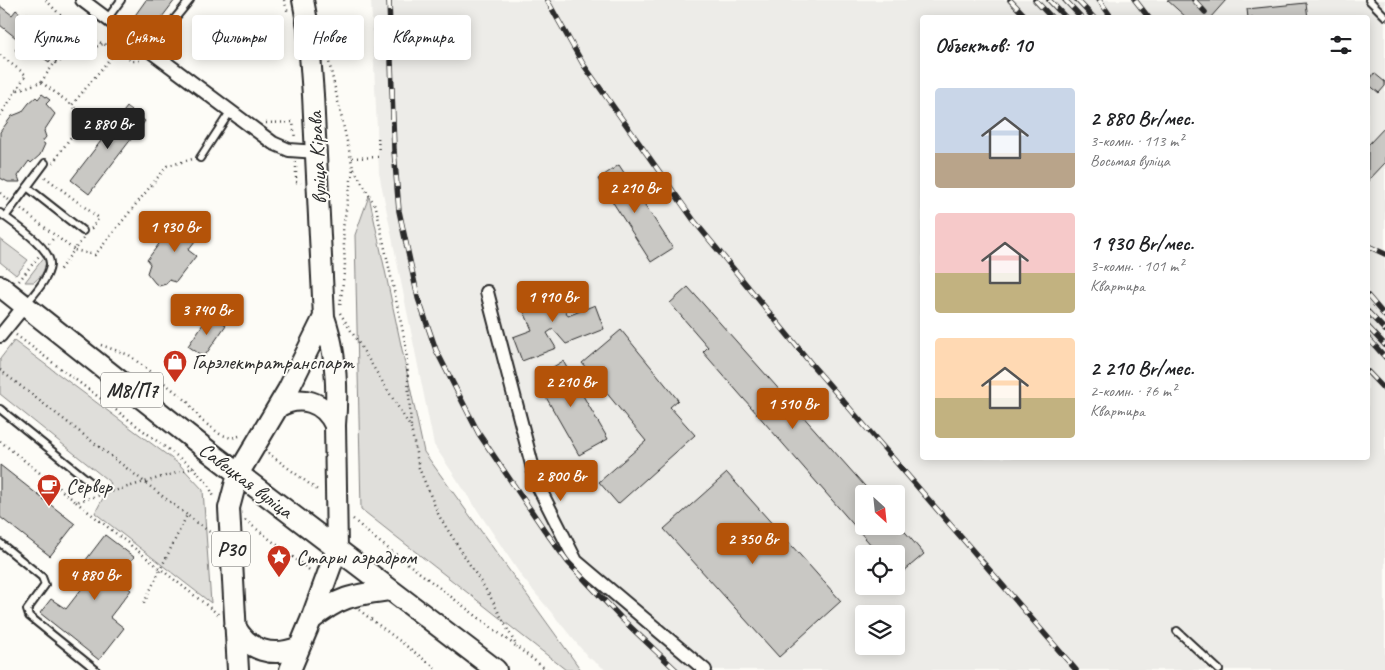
<!DOCTYPE html>
<html lang="ru">
<meta charset="utf-8">
<style>
:root{--surface:#fff;--page:#f6f6f6;--text:#202124;--muted:#757577;--accent:#b45309}
body{margin:0;font-family:Caveat,sans-serif;background:var(--page);color:var(--text);height:100vh;display:flex;flex-direction:column;font-size:19px;white-space:nowrap}
*{box-sizing:border-box;margin:0}
p{font-size:16px;color:var(--muted)}
.icon{flex:none;width:28px;height:28px;fill:none;stroke:currentColor;stroke-width:2;stroke-linecap:round;stroke-linejoin:round}
.map{position:relative;flex:1;overflow:hidden}
.drawer{position:absolute;left:920px;top:15px;width:450px;height:445px;display:flex;flex-direction:column;background:var(--surface);border-radius:5px;box-shadow:0 2px 12px #0003}
.drawer>*{flex:none}
.guide{position:absolute;left:15px;top:15px;width:475px;height:45px;display:flex;gap:10px}
.needle{width:32px;rotate:153deg}
.controls{position:absolute;left:855px;top:485px;display:grid;gap:10px}
.controls a{display:grid;place-items:center;width:50px;height:50px;border-radius:5px;background:var(--surface);box-shadow:0 2px 12px #0003;font-size:25px}
.price{position:absolute;translate:-50% -42px;padding:0 11px;border-radius:5px;background:var(--accent);color:#fff;font-size:16px;line-height:32px;filter:drop-shadow(0 1px 2px #0008)}
.price::after{content:'';position:absolute;left:50%;top:30px;width:15px;height:11px;margin-left:-8px;background:inherit;clip-path:polygon(0 0,100% 0,50% 100%)}
.price.selected{background:#222;color:#fff}
ul{padding:0;list-style:none}
li{display:flex;align-items:center;gap:15px;height:125px;padding:0 15px}
li span{display:grid;place-items:center;flex:none;width:140px;height:100px;border-radius:5px;color:#555}
li>.icon{margin-inline-start:auto}
span .icon{width:60px;height:60px;fill:#fffc;stroke-width:1}
li b{font-size:21px}
h2{display:flex;justify-content:space-between;align-items:center;height:60px;padding:0 15px;font-size:21px}
.tag{padding:0 18px;border-radius:5px;background:var(--surface);box-shadow:0 2px 12px #0003;font-size:18px;line-height:45px}
.tag.selected{background:var(--accent);color:#fff}
.map>svg:first-child{display:block}
.built{fill:#edece8;fill-rule:evenodd}
.green{fill:#dfdeda;stroke:#858482}
.building{fill:#c9c8c4;stroke:#2b2b2b}
.lines{fill:none;stroke-linecap:round;stroke-linejoin:round}
.service-casing{stroke:#2b2b2b;stroke-width:10}
.minor-casing{stroke:#2b2b2b;stroke-width:16}
.primary-casing{stroke:#2b2b2b;stroke-width:24}
.path{stroke:#2b2b2b;stroke-width:2.5;stroke-dasharray:1 4;stroke-linecap:butt}
.service{stroke:#fdfcf7;stroke-width:6}
.minor{stroke:#fdfcf7;stroke-width:12}
.primary{stroke:#fdfcf7;stroke-width:20}
.rail-casing{stroke:#2b2b2b;stroke-width:5.5}
.rail{stroke:#fdfcf7;stroke-width:4;stroke-dasharray:11;stroke-linecap:butt}
.labels{text-anchor:middle;dominant-baseline:central;stroke-width:4;stroke-linejoin:round;paint-order:stroke}
.shield{fill:#fdfcf7;stroke:#6a6a68;stroke-width:1}
.shield-label{font-size:20px;font-weight:bold;fill:#2b2b2b}
.street-label{font-size:21px;fill:#2b2b2b;stroke:#fdfcf7}
.poi-label{font-size:21px;fill:#2b2b2b;stroke:#fdfcf7;text-anchor:start}
</style>
<div class="map">
<svg width="1385" height="670" viewBox="0 0 1385 670">
<rect width="100%" height="100%" fill="#fdfcf7"/>
<filter id="ink" filterUnits="userSpaceOnUse"><feTurbulence type="fractalNoise" baseFrequency=".02" numOctaves="2"/><feDisplacementMap in="SourceGraphic" scale="10" xChannelSelector="R" yChannelSelector="G"/><feConvolveMatrix kernelMatrix="1 2 1 2 8 2 1 2 1" color-interpolation-filters="sRGB"/></filter>
<g filter="url(#ink)">
<path class="built" d="M371 0H1385V670H606L588 657 522 577 434 445 379 173ZM922 18H1368V458H922ZM864 494H896V526H864ZM864 554H896V586H864ZM864 614H896V646H864Z"/>
<path class="green" d="M369 196 424 452 581 670H566L361 509 355 235Z
M0 239 28 260 16 275 0 262Z
M45 256C47 267 43 275 34 282H25Z
M14 341 179 464 203 490 211 603 95 513 111 483 0 394V359Z"/>
<path class="building" d="M146 0H175L146 38 130 26 132 22 131 21Z
M1167 0H1226L1210 18H1187Z
M1306 3 1308 18H1248L1247 9Z
M0 6 12 15 16 10 25 17 27 13 55 34 52 37 62 45 49 62 38 54 36 57 29 52 24 57 15 50 21 42 0 25Z
M1374 73 1385 82V86L1379 93 1368 84Z
M42 94 50 100 46 104 55 114 44 131 46 137 42 142 45 144 40 155 31 163 29 161 18 176 20 182H8L0 178V132L12 116 22 112 29 103 36 97 38 99Z
M127 107 145 121 89 194 71 180Z
M1385 127V163L1368 181V145Z
M619 165 673 248 651 262 598 179Z
M191 214 207 226 188 250 196 256 176 282 169 280 166 284 159 286 155 283 147 273 150 264 147 260 167 233 173 237Z
M554 285 568 316 595 305 604 329 566 344 553 329 547 333 556 348 522 361 513 337 532 330 519 300Z
M688 287 872 494H864V526H900L924 554 896 578V554H879L703 352 708 347 670 303Z
M210 314 226 325 204 357 188 346Z
M621 330 678 400 670 407 695 435 618 504 599 482 646 441 582 363Z
M563 361 608 439 579 455 535 378Z
M0 465 75 524 50 556 0 517Z
M727 473 841 601 779 657 664 529Z
M105 535 134 557 116 579 131 590 110 617 124 628 99 660 40 613 51 599 66 609 90 578 79 569Z"/>
<g class="lines">
<defs>
<path id="service" d="M1369 0 1385 16
M107 19 121 0
M149 50 190 0
M200 158 230 112
M27 187 83 231
M0 213C13 223 52 248 50 265 49 278 34 294 26 304
M5 217 45 163
M0 409 89 481
M0 543 42 577 45 585 27 610 29 616 96 670
M1177 631 1219 670"/>
<path id="minor" d="M82 0 273 143 289 150 317 152
M487 292 537 484 576 561 705 670
M0 336 25 305"/>
<path id="primary" d="M0 286 207 450 496 670
M278 407C300 394 324 401 335 425
M311 620C340 596 354 595 390 590
M235 626C248 651 273 658 299 647
M238 670 229 508 238 474 288 390 324 317
M290 670 311 620 337 549 335 425C338 389 336 351 324 317L313 95 308 27 303 0"/>
</defs>
<use href="#service" class="service-casing"/>
<use href="#minor" class="minor-casing"/>
<use href="#primary" class="primary-casing"/>
<path class="path" d="M46 0 76 32 117 50
M284 0 288 13
M327 53 353 168 343 228 345 266 340 306
M0 55 26 75 0 116
M55 63 103 44
M41 82 87 18
M18 90 41 82 72 105
M266 123 293 122 295 139
M352 158 379 157 378 135
M296 162V182L301 183
M53 163 81 122 78 112 72 105 117 50 133 61H143
M354 169 376 207 406 346 411 427
M45 177 99 218 91 229
M0 193 9 200
M21 209 74 250 58 272
M83 239 74 250 95 255 167 166 193 159
M49 244 55 236
M19 281 39 256
M340 313 411 428 419 468 439 516 491 598 517 647
M16 335 193 468 208 484 215 499
M101 345 129 355 187 401 201 420 220 434 231 438 243 435
M0 370 187 515
M150 386 156 377
M0 441 76 502 193 468 195 465
M268 453 320 492
M76 502 219 615
M353 519 373 537 547 670
M245 520 312 572
M144 603 187 515 215 536
M359 610 438 670"/>
<use href="#service" class="service"/>
<use href="#minor" class="minor"/>
<use href="#primary" class="primary"/>
<defs>
<path id="rail" d="M389 0 394 150 399 211 418 298 436 350 479 434 543 528 568 562 621 618 676 670
M547 0 583 64 695 222 813 366 1076 670
M1010 0 1027 18
M1035 0 1052 18
M1049 0 1066 18
M1065 0 1082 18
M1077 0 1094 18
M1099 0 1112 18
M1135 0 1149 18
M1194 0 1205 12
M1368 246 1385 254
M1368 296 1385 316
M1368 312 1385 330
M1368 327 1385 345
M1368 338 1385 357
M1368 372 1385 390"/>
</defs>
<use href="#rail" class="rail-casing"/>
<use href="#rail" class="rail"/>
</g>
</g>
<defs>
<symbol id="shop-pin" viewBox="-11 -11 22 30"><path d="M0 17L-7.5 6A9.5 9.5 0 1 1 7.5 6Z" fill="#c8321e" stroke="#fdfcf7"/><path d="M-5-2.5h2.3a2.7 3.5 0 0 1 5.4 0H5L5.5 6h-11ZM-1.5-2.5h3a1.5 2.3 0 0 0-3 0Z" fill="#fff"/></symbol>
<symbol id="cafe-pin" viewBox="-11 -11 22 30"><path d="M0 17L-7.5 6A9.5 9.5 0 1 1 7.5 6Z" fill="#c8321e" stroke="#fdfcf7"/><path d="M-5.5-4.5H6V0H3Q3 3.5 0 3.5H-2.5Q-5.5 3.5-5.5 0ZM3-3.2v2h1.7v-2ZM-6 4.5H4V6H-6Z" fill="#fff"/></symbol>
<symbol id="sight-pin" viewBox="-11 -11 22 30"><path d="M0 17L-7.5 6A9.5 9.5 0 1 1 7.5 6Z" fill="#c8321e" stroke="#fdfcf7"/><path d="M0-6L1.8-2.2L6-1.7L2.9 1.2L3.7 5.4L0 3.3L-3.7 5.4L-2.9 1.2L-6-1.7L-1.8-2.2Z" fill="#fff"/></symbol>
</defs>
<g fill-rule="evenodd">
<use href="#shop-pin" x="161" y="348" width="28" height="38"/>
<use href="#cafe-pin" x="35" y="472" width="28" height="38"/>
<use href="#sight-pin" x="265" y="543" width="28" height="38"/>
</g>
<g class="labels">
<g class="shield">
<rect x="101" y="372.5" width="62" height="35" rx="4"/>
<rect x="212" y="531.5" width="38" height="35" rx="4"/>
</g>
<g class="shield-label">
<text x="132" y="390">М8/П7</text>
<text x="231" y="549">Р30</text>
</g>
<g class="street-label">
<text transform="translate(317 158) rotate(-93)">вуліца Кірава</text>
<text transform="translate(246 480) rotate(37)">Савецкая вуліца</text>
</g>
<g class="poi-label">
<text x="192" y="362">Гарэлектратранспарт</text>
<text x="66" y="486">Сервер</text>
<text x="296" y="557">Стары аэрадром</text>
</g>
</g>
</svg>
<div class="controls">
<a><svg class="needle" viewBox="-14 -14 28 28"><path d="M0-13l5 13h-10z" fill="#e53935"/><path d="M0 13l5-13h-10z" fill="#757577"/></svg></a>
<a><svg class="icon" aria-label="locate" viewBox="0 0 24 24"><circle cx="12" cy="12" r="6"/><path d="M12 2v4M12 18v4M2 12h4M18 12h4"/></svg></a>
<a><svg class="icon" aria-label="layers" viewBox="0 0 24 24"><path d="M12 4l9 5-9 5-9-5zM3 14l9 5 9-5"/></svg></a>
</div>
<b class="price selected" style="left:108px;top:150px">2 880 Br</b>
<b class="price" style="left:635px;top:214px">2 210 Br</b>
<b class="price" style="left:175px;top:253px">1 930 Br</b>
<b class="price" style="left:553px;top:323px">1 910 Br</b>
<b class="price" style="left:207px;top:336px">3 740 Br</b>
<b class="price" style="left:571px;top:408px">2 210 Br</b>
<b class="price" style="left:793px;top:430px">1 510 Br</b>
<b class="price" style="left:561px;top:502px">2 800 Br</b>
<b class="price" style="left:753px;top:565px">2 350 Br</b>
<b class="price" style="left:95px;top:601px">4 880 Br</b>
<div class="guide">
<a class="tag">Купить</a>
<a class="tag selected">Снять</a>
<a class="tag">Фильтры</a>
<a class="tag">Новое</a>
<a class="tag">Квартира</a>
</div>
<section class="drawer">
<h2>Объектов: 10<svg class="icon" aria-label="filters" viewBox="0 0 24 24"><path d="M4 7h16M4 17h16"/><circle cx="9" cy="7" r="2"/><circle cx="15" cy="17" r="2"/></svg></h2>
<ul>
<li><span style="background:linear-gradient(#c9d6e8 65%,#b9a48a 0)"><svg class="icon" aria-label="home" viewBox="0 0 24 24"><path d="M3 11l9-7 9 7M6 9v11h12V9"/></svg></span><div><b>2 880 Br/мес.</b><p>3-комн. · 113 m²</p><p>Восьмая вуліца</p></div></li>
<li><span style="background:linear-gradient(#f6c9c9 60%,#c2b280 0)"><svg class="icon" aria-label="home" viewBox="0 0 24 24"><path d="M3 11l9-7 9 7M6 9v11h12V9"/></svg></span><div><b>1 930 Br/мес.</b><p>3-комн. · 101 m²</p><p>Квартира</p></div></li>
<li><span style="background:linear-gradient(#ffd9b3 60%,#c2b280 0)"><svg class="icon" aria-label="home" viewBox="0 0 24 24"><path d="M3 11l9-7 9 7M6 9v11h12V9"/></svg></span><div><b>2 210 Br/мес.</b><p>2-комн. · 76 m²</p><p>Квартира</p></div></li>
</ul>
</section>
</div>
